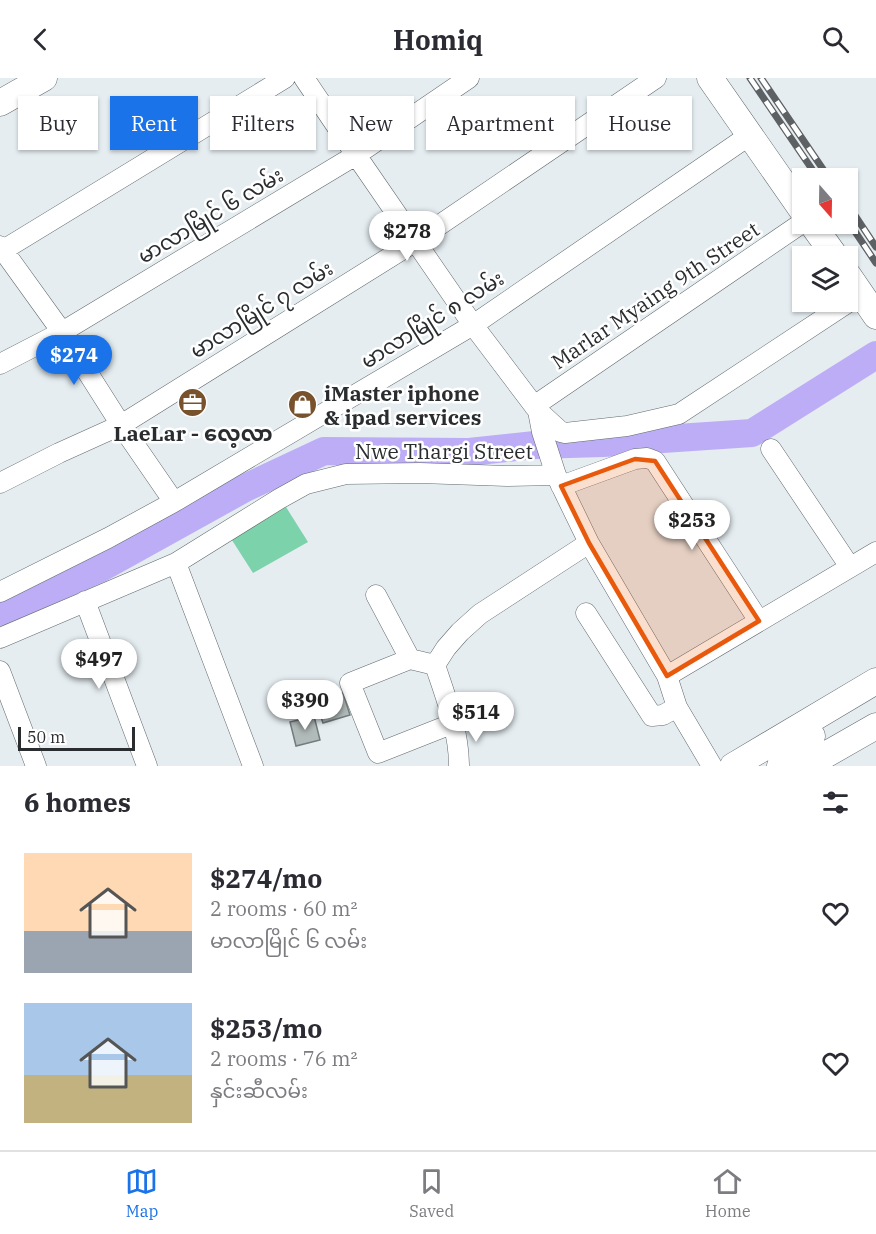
<!DOCTYPE html>
<meta charset="utf-8">
<style>
:root{--surface:#fff;--page:#f7f7f7;--text:#2b2b33;--muted:#7c7c81;--line:#e1e1e2;--accent:#1a73e8}
body{margin:0;font-family:"IBM Plex Serif","Noto Sans Myanmar",serif;background:var(--page);color:var(--text);height:100vh;display:flex;flex-direction:column;font-size:22px;white-space:nowrap}
*{box-sizing:border-box;margin:0}
p{font-size:20px;color:var(--muted)}
.icon{flex:none;width:33px;height:33px;fill:none;stroke:currentColor;stroke-width:2;stroke-linecap:round;stroke-linejoin:round}
.map{position:relative;height:688px;overflow:hidden}
.panel{display:flex;flex-direction:column;background:var(--surface);flex:1}
.panel>*{flex:none}
.guide{position:absolute;left:18px;top:18px;width:840px;height:54px;display:flex;gap:12px}
.needle{width:39px;rotate:160deg}
.buttons{position:absolute;left:792px;top:90px;display:grid;gap:12px}
.buttons a{display:grid;place-items:center;width:66px;height:66px;border-radius:0px;background:var(--surface);box-shadow:0 2px 4px #0004;font-size:30px}
.scale{position:absolute;left:18px;bottom:15px;width:117px;box-sizing:border-box;padding-left:6px;border:3px solid #2a2d2f;border-top:0;font-size:16px;line-height:21px;white-space:nowrap;color:#2a2d2f;-webkit-text-stroke:4px #fff;paint-order:stroke}
.price{position:absolute;translate:-50% -51px;padding:0 14px;border-radius:21px;background:#fff;color:#222;font-size:20px;line-height:39px;filter:drop-shadow(0 2px 3px #0008)}
.price::after{content:'';position:absolute;left:50%;top:36px;width:18px;height:14px;margin-left:-9px;background:inherit;clip-path:polygon(0 0,100% 0,50% 100%)}
.price.on{background:var(--accent);color:#fff}
ul{padding:0;list-style:none}
li{display:flex;align-items:center;gap:18px;height:150px;padding:0 24px}
li span{display:grid;place-items:center;flex:none;width:168px;height:120px;border-radius:0px;color:#555}
li>.icon{margin-inline-start:auto}
span .icon{width:72px;height:72px;fill:#fffc;stroke-width:1}
li b{font-size:26px}
h2{display:flex;justify-content:space-between;align-items:center;height:72px;padding:0 24px;font-size:26px}
.chip{padding:0 21px;border-radius:0px;background:var(--surface);box-shadow:0 2px 4px #0004;font-size:21px;line-height:54px}
.chip.on{background:var(--accent);color:#fff}
header{display:flex;justify-content:space-between;align-items:center;height:78px;padding:0 24px;background:var(--surface);font-size:27px;font-weight:700}
.menu{display:flex;justify-content:space-around;align-items:center;height:84px;border-top:2px solid var(--line);background:var(--surface);font-size:16px;color:var(--muted)}
.menu a{display:grid;justify-items:center;gap:3px}
.menu .on{color:var(--accent)}
.map>svg:first-child{display:block}
.green{fill:#7cd2ab}
.lines{fill:none;stroke-linecap:round;stroke-linejoin:round}
.river{stroke:#bdadf6;stroke-width:28}
.building{fill:#b1bbba;stroke:#747c7c;stroke-width:1.5}
.minor-casing{stroke:#626a6d;stroke-width:21}
.major-casing{stroke:#626a6d;stroke-width:27}
.minor{stroke:#fff;stroke-width:20}
.major{stroke:#fff;stroke-width:26}
.rail-casing{stroke:#5d6164;stroke-width:7}
.rail{stroke:#fff;stroke-width:4.5;stroke-dasharray:14;stroke-linecap:butt}
.marked{fill:#e8590c;fill-opacity:0.2;stroke:#e8590c;stroke-width:4.5;stroke-linejoin:round}
.labels{text-anchor:middle;dominant-baseline:central;stroke-width:5;stroke-linejoin:round;paint-order:stroke}
.street-label{font-size:21px;fill:#2a2d2f;stroke:#fff}
.poi-label{font-size:21px;font-weight:bold;fill:#2a2d2f;stroke:#fff;text-anchor:start}
</style>
<header><svg class="icon" aria-label="back" viewBox="0 0 24 24"><path d="M15 5l-7 7 7 7"/></svg>Homiq<svg class="icon" aria-label="search" viewBox="0 0 24 24"><circle cx="10" cy="10" r="6"/><path d="M15 15l6 6"/></svg></header>
<div class="map">
<svg width="876" height="688" viewBox="0 0 876 688">
<rect width="100%" height="100%" fill="#e5edf1"/>
<path class="green" d="M286 429 308 464 253 495 230 459Z"/>
<g class="lines">
<path class="river" d="M0 534 99 491 245 410 324 373 469 374 535 367 603 365 752 355 876 277"/>
</g>
<path class="building" d="M343 615 350 637 323 645 315 622Z
M314 638 320 662 296 668 290 644Z"/>
<g class="lines">
<defs>
<path id="minor" d="M304 0 356 77 473 247 538 333 542 354 556 397 589 465 667 598 677 629 712 688
M0 168 62 254 121 347 174 424
M0 174 285 0
M0 286 62 254 356 77 469 0
M534 328 802 145
M538 333 561 354 565 355 627 348 679 336 861 216
M771 371 850 489
M0 405 59 375 121 347 416 163 656 0
M561 408 635 381 647 380 655 383 759 543
M176 485 253 688
M0 514 108 460 174 424 473 247 750 57
M376 517 410 581
M85 523 147 688
M586 535 652 638 663 637 677 629
M0 560 176 485 279 421 306 406 346 396 420 395 507 398 556 397
M435 587 410 581 350 605 378 675 454 645
M435 587 446 570 460 554 480 536 589 465
M435 587C446 620 459 653 459 688
M0 593 36 688
M667 598 876 474"/>
<path id="major" d="M710 0 802 132
M0 25 44 0
M812 146 835 178
M848 197 876 238
M733 688 876 603
M780 688 807 672 812 658
M806 688 876 648"/>
</defs>
<use href="#minor" class="minor-casing"/>
<use href="#major" class="major-casing"/>
<use href="#minor" class="minor"/>
<use href="#major" class="major"/>
<defs>
<path id="rail" d="M750 0 818 100
M761 0 829 100
M848 127 876 169
M848 143 876 185"/>
</defs>
<use href="#rail" class="rail-casing"/>
<use href="#rail" class="rail"/>
</g>
<path class="marked" d="M635 381 655 383 759 543 667 598 589 465 561 408Z"/>
<defs>
<symbol id="office-disc" viewBox="-11 -11 22 22"><circle r="9.5" fill="#77522d" stroke="#fff"/><path d="M-6-3h4V-5.5h4V-3h4V5H-6ZM-1-4.5V-3h2v-1.5ZM-6 0V1H6V0Z" fill="#fff"/></symbol>
<symbol id="shop-disc" viewBox="-11 -11 22 22"><circle r="9.5" fill="#77522d" stroke="#fff"/><path d="M-5-2.5h2.3a2.7 3.5 0 0 1 5.4 0H5L5.5 6h-11ZM-1.5-2.5h3a1.5 2.3 0 0 0-3 0Z" fill="#fff"/></symbol>
</defs>
<g fill-rule="evenodd">
<use href="#office-disc" x="176" y="308" width="33" height="33"/>
<use href="#shop-disc" x="286" y="310" width="33" height="33"/>
</g>
<g class="labels">
<g class="street-label">
<text transform="translate(210 137) rotate(-31)">မာလာမြိုင် ၆ လမ်း</text>
<text transform="translate(655 217) rotate(-34)">Marlar Myaing 9th Street</text>
<text transform="translate(261 231) rotate(-32)">မာလာမြိုင် ၇ လမ်း</text>
<text transform="translate(432 241) rotate(-32)">မာလာမြိုင် ၈ လမ်း</text>
<text x="444" y="373">Nwe Thargi Street</text>
</g>
<g class="poi-label">
<text x="324" y="315">iMaster iphone<tspan x="324" dy="24">&amp; ipad services</tspan></text>
<text x="193" y="355" text-anchor="middle">LaeLar - လေ့လာ</text>
</g>
</g>
</svg>
<div class="buttons">
<a><svg class="needle" viewBox="-14 -14 28 28"><path d="M0-13l5 13h-10z" fill="#e53935"/><path d="M0 13l5-13h-10z" fill="#7c7c81"/></svg></a>
<a><svg class="icon" aria-label="layers" viewBox="0 0 24 24"><path d="M12 4l9 5-9 5-9-5zM3 14l9 5 9-5"/></svg></a>
</div>
<div class="scale">50 m</div>
<b class="price" style="left:407px;top:184px">$278</b>
<b class="price on" style="left:74px;top:308px">$274</b>
<b class="price" style="left:692px;top:473px">$253</b>
<b class="price" style="left:99px;top:612px">$497</b>
<b class="price" style="left:305px;top:653px">$390</b>
<b class="price" style="left:476px;top:665px">$514</b>
<div class="guide">
<a class="chip">Buy</a>
<a class="chip on">Rent</a>
<a class="chip">Filters</a>
<a class="chip">New</a>
<a class="chip">Apartment</a>
<a class="chip">House</a>
</div>
</div>
<section class="panel">
<h2>6 homes<svg class="icon" aria-label="filters" viewBox="0 0 24 24"><path d="M4 7h16M4 17h16"/><circle cx="9" cy="7" r="2"/><circle cx="15" cy="17" r="2"/></svg></h2>
<ul>
<li><span style="background:linear-gradient(#ffd9b3 65%,#9aa5b1 0)"><svg class="icon" aria-label="home" viewBox="0 0 24 24"><path d="M3 11l9-7 9 7M6 9v11h12V9"/></svg></span><div><b>$274/mo</b><p>2 rooms · 60 m²</p><p>မာလာမြိုင် ၆ လမ်း</p></div><svg class="icon" aria-label="heart" viewBox="0 0 24 24"><path d="M12 20l-8-8c-3-5 5-10 8-4 3-6 11-1 8 4z"/></svg></li>
<li><span style="background:linear-gradient(#a9c7e8 60%,#c2b280 0)"><svg class="icon" aria-label="home" viewBox="0 0 24 24"><path d="M3 11l9-7 9 7M6 9v11h12V9"/></svg></span><div><b>$253/mo</b><p>2 rooms · 76 m²</p><p>နှင်းဆီလမ်း</p></div><svg class="icon" aria-label="heart" viewBox="0 0 24 24"><path d="M12 20l-8-8c-3-5 5-10 8-4 3-6 11-1 8 4z"/></svg></li>
</ul>
</section>
<nav class="menu">
<a class="on"><svg class="icon" aria-label="map" viewBox="0 0 24 24"><path d="M3 6l6-2 6 2 6-2v14l-6 2-6-2-6 2zM9 4v14M15 6v14"/></svg>Map</a>
<a><svg class="icon" aria-label="saved" viewBox="0 0 24 24"><path d="M7 4h10v16l-5-4-5 4z"/></svg>Saved</a>
<a><svg class="icon" aria-label="home" viewBox="0 0 24 24"><path d="M3 11l9-7 9 7M6 9v11h12V9"/></svg>Home</a>
</nav>
